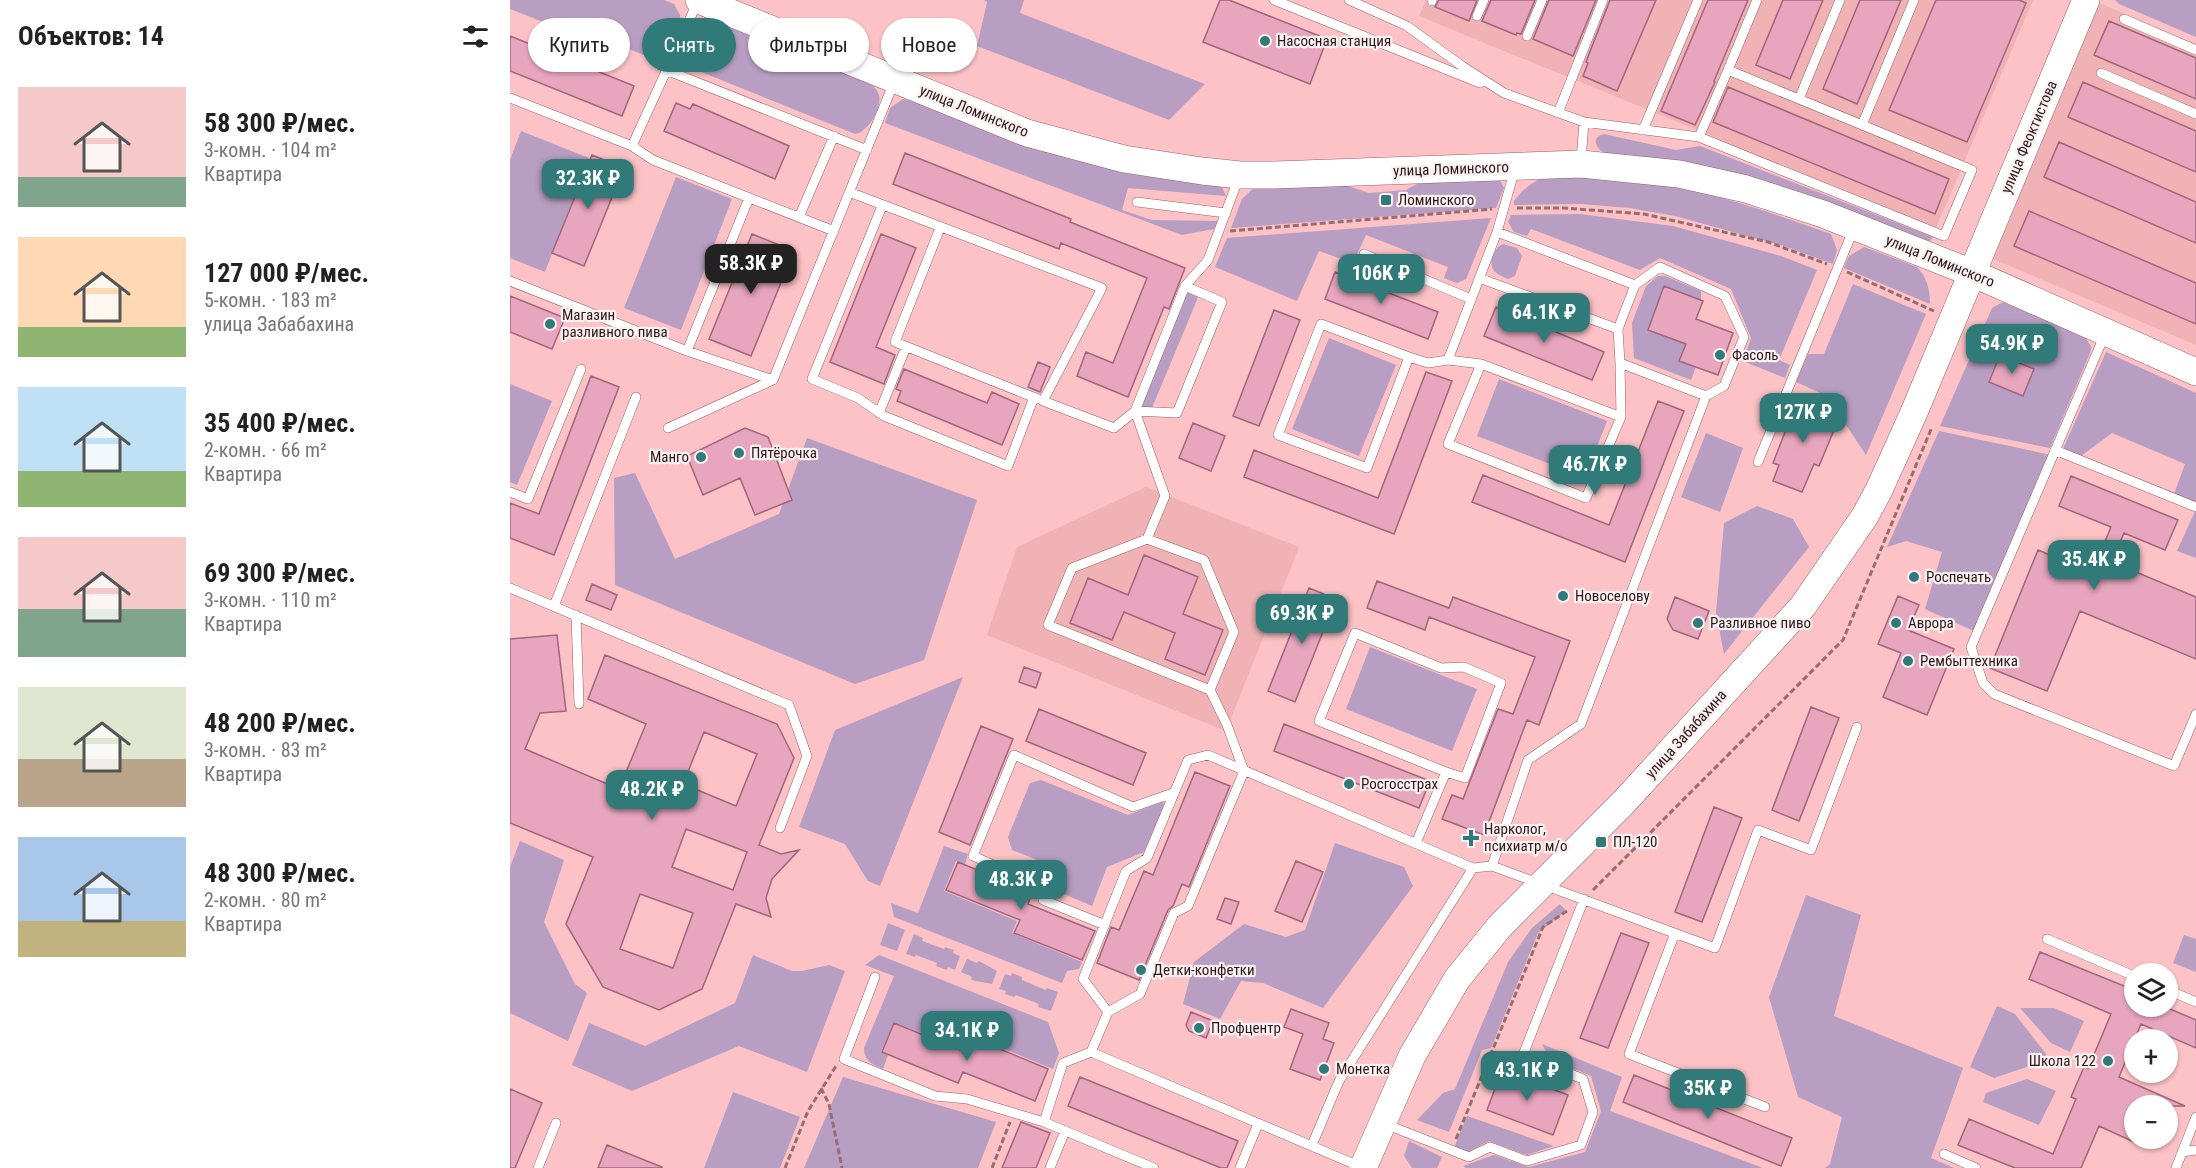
<!DOCTYPE html>
<html lang="ru">
<meta charset="utf-8">
<style>
:root{--surface:#fff;--page:#f6f6f6;--text:#222;--muted:#767676;--accent:#317a7a}
body{margin:0;font-family:"Roboto Condensed",sans-serif;background:var(--page);color:var(--text);height:100vh;display:flex;flex-direction:column;font-size:22px;white-space:nowrap}
*{box-sizing:border-box;margin:0}
p{font-size:20px;color:var(--muted)}
.icon{flex:none;width:33px;height:33px;fill:none;stroke:currentColor;stroke-width:2;stroke-linecap:round;stroke-linejoin:round}
.map{position:relative;flex:1;overflow:hidden}
.panel{display:flex;flex-direction:column;background:var(--surface);width:510px}
.panel>*{flex:none}
.hud{position:absolute;left:18px;top:18px;width:570px;height:54px;display:flex;gap:12px}
.tools{position:absolute;left:1614px;top:963px;display:grid;gap:12px}
.tools a{display:grid;place-items:center;width:54px;height:54px;border-radius:50%;background:var(--surface);box-shadow:0 2px 4px #0004;font-size:30px}
.price{position:absolute;translate:-50% -51px;padding:0 14px;border-radius:12px;background:var(--accent);color:#fff;font-size:20px;line-height:39px;filter:drop-shadow(0 2px 3px #0008)}
.price::after{content:'';position:absolute;left:50%;top:36px;width:18px;height:14px;margin-left:-9px;background:inherit;clip-path:polygon(0 0,100% 0,50% 100%)}
.price.on{background:#222;color:#fff}
ul{padding:0;list-style:none}
li{display:flex;align-items:center;gap:18px;height:150px;padding:0 18px}
li span{display:grid;place-items:center;flex:none;width:168px;height:120px;border-radius:0px;color:#555}
li>.icon{margin-inline-start:auto}
span .icon{width:72px;height:72px;fill:#fffc;stroke-width:1}
li b{font-size:26px}
h2{display:flex;justify-content:space-between;align-items:center;height:72px;padding:0 18px;font-size:26px}
.tag{padding:0 21px;border-radius:27px;background:var(--surface);box-shadow:0 2px 4px #0004;font-size:21px;line-height:54px}
.tag.on{background:var(--accent);color:#fff}
main{display:flex;flex:1;min-height:0}
.map>svg:first-child{display:block}
.built{fill:#f0b2b4}
.green{fill:#b79ec2}
.building{fill:#e8a6be;stroke:#a1657c;stroke-width:1.5;fill-rule:evenodd}
.lines{fill:none;stroke-linecap:round;stroke-linejoin:round}
.lane-casing{stroke:#9d5e62;stroke-width:10}
.secondary-casing{stroke:#9d5e62;stroke-width:28}
.path{stroke:#976d6f;stroke-width:3;stroke-dasharray:6 3;stroke-linecap:butt}
.lane{stroke:#fff;stroke-width:9}
.secondary{stroke:#fff;stroke-width:27}
.poi-dot{fill:#317a7a;stroke:#faf2f2;stroke-width:2}
.labels{text-anchor:middle;dominant-baseline:central;stroke-width:4.5;stroke-linejoin:round;paint-order:stroke}
.poi-label{font-size:15px;fill:#2f1618;stroke:#faf2f2;text-anchor:start}
.street-label{font-size:15px;fill:#2f1618;stroke:#faf2f2}
</style>
<main>
<section class="panel">
<h2>Объектов: 14<svg class="icon" aria-label="filters" viewBox="0 0 24 24"><path d="M4 7h16M4 17h16"/><circle cx="9" cy="7" r="2"/><circle cx="15" cy="17" r="2"/></svg></h2>
<ul>
<li><span style="background:linear-gradient(#f6c9c9 75%,#7fa58c 0)"><svg class="icon" aria-label="home" viewBox="0 0 24 24"><path d="M3 11l9-7 9 7M6 9v11h12V9"/></svg></span><div><b>58 300 ₽/мес.</b><p>3-комн. · 104 m²</p><p>Квартира</p></div></li>
<li><span style="background:linear-gradient(#ffd9b3 75%,#8fb573 0)"><svg class="icon" aria-label="home" viewBox="0 0 24 24"><path d="M3 11l9-7 9 7M6 9v11h12V9"/></svg></span><div><b>127 000 ₽/мес.</b><p>5-комн. · 183 m²</p><p>улица Забабахина</p></div></li>
<li><span style="background:linear-gradient(#bfe0f5 70%,#8fb573 0)"><svg class="icon" aria-label="home" viewBox="0 0 24 24"><path d="M3 11l9-7 9 7M6 9v11h12V9"/></svg></span><div><b>35 400 ₽/мес.</b><p>2-комн. · 66 m²</p><p>Квартира</p></div></li>
<li><span style="background:linear-gradient(#f6c9c9 60%,#7fa58c 0)"><svg class="icon" aria-label="home" viewBox="0 0 24 24"><path d="M3 11l9-7 9 7M6 9v11h12V9"/></svg></span><div><b>69 300 ₽/мес.</b><p>3-комн. · 110 m²</p><p>Квартира</p></div></li>
<li><span style="background:linear-gradient(#dfe7d0 60%,#b9a48a 0)"><svg class="icon" aria-label="home" viewBox="0 0 24 24"><path d="M3 11l9-7 9 7M6 9v11h12V9"/></svg></span><div><b>48 200 ₽/мес.</b><p>3-комн. · 83 m²</p><p>Квартира</p></div></li>
<li><span style="background:linear-gradient(#a9c7e8 70%,#c2b280 0)"><svg class="icon" aria-label="home" viewBox="0 0 24 24"><path d="M3 11l9-7 9 7M6 9v11h12V9"/></svg></span><div><b>48 300 ₽/мес.</b><p>2-комн. · 80 m²</p><p>Квартира</p></div></li>
</ul>
</section>
<div class="map">
<svg width="1686" height="1168" viewBox="0 0 1686 1168">
<rect width="100%" height="100%" fill="#fcc2c5"/>
<path class="built" d="M916 0H1523L1426 228 909 16Z
M1589 3 1686 44V345L1481 258Z
M636 487 789 547 716 731 477 635 507 547Z"/>
<path class="green" d="M0 0H154L164 4 170 15 171 23 153 63 68 28 66 35 0 9Z
M474 0H514L510 13 695 84 659 120 467 46 477 2Z
M1605 0H1686V37L1609 4Z
M196 21H205L360 83C364 87 367 89 369 95 372 108 358 132 345 134L179 67C169 53 183 29 196 21Z
M393 99 707 182 712 187 716 196 618 188 612 210 642 220 708 221 704 229 672 235 375 123 380 108Z
M11 131 79 158 35 272 0 258V160Z
M1094 134 1166 150 1190 146 1423 237 1420 241 1416 243 1094 153C1086 147 1080 138 1094 134Z
M988 176 994 188 986 208 721 228 732 199 749 183 826 182 859 193 896 190 916 179Z
M1037 176C1082 177 1126 180 1170 188 1221 198 1272 217 1321 234L1327 250 1323 264 1274 246 1165 216 1120 208 1071 204 1004 205V201C1013 189 1022 182 1037 176Z
M166 177 222 199 171 330 114 308Z
M1070 214 1163 226 1271 256 1307 270 1269 360 1280 365 1275 378 1233 361 1241 338 1221 289 1150 258 1130 270 1021 229 1017 236 1004 232 998 222 1001 215Z
M981 218 956 279 947 283 934 278 938 267 856 235 843 263 809 251 787 301 705 267 717 238Z
M993 244 1007 248 1012 256 1005 276 998 279C986 274 978 270 983 256 986 250 987 247 993 244Z
M1354 247 1407 267C1417 277 1420 290 1420 304L1334 268 1339 256Z
M1148 276H1155L1191 291V300L1154 287 1176 344 1169 361 1186 367 1181 380 1124 358 1122 323 1136 286Z
M1343 284 1416 314 1356 455 1317 396 1286 382 1298 354H1314Z
M678 291 689 295 642 408H630Z
M1493 302 1575 336 1581 347 1580 353 1540 448 1430 426 1482 308Z
M819 338 886 365 849 456 782 429Z
M1596 352 1686 393V504L1664 494 1675 464 1602 433 1571 456 1553 449Z
M989 379 1097 421 1083 457 1061 448 1053 469 967 436Z
M0 384 42 401 7 485 0 482Z
M1429 431 1541 455 1466 632 1415 609 1432 552 1396 541 1377 547Z
M1196 433 1233 448 1210 512 1171 497Z
M297 438 467 500 414 660 345 684 105 585 104 478 125 473 165 559 269 514Z
M1247 506 1283 519 1299 547 1214 654 1206 612 1214 523Z
M1686 509V558L1667 551Z
M860 647 967 689 942 751 836 709Z
M453 677 370 886 358 881 335 844 289 827 325 730Z
M531 780 618 815 652 802 655 804 634 852 597 867 582 906 549 892 532 862 502 850 498 837 520 783Z
M10 841 54 860 34 922 65 984 77 993 58 1041 0 1013V867Z
M825 843 894 867 903 886 813 1008 753 983 731 981 710 1019 673 1004 684 962 734 924 776 937 795 930Z
M434 846 458 854 455 864 446 861 434 891 507 921 502 933 572 962 569 969 557 971 552 983 384 917 381 903 408 913Z
M1296 895 1351 915 1324 1016 1453 1068 1421 1158 1444 1168H1315L1320 1164 1332 1117 1288 1097 1259 997Z
M1050 904 1056 911 1028 933 981 1048 972 1050 939 1132 907 1120 933 1093 945 1089 998 962 1022 928Z
M378 923 395 930 387 951 370 945Z
M404 934 413 938 412 941 434 949 435 947 444 950 443 953 450 956 445 970 438 967 437 970 426 966 427 963 406 955 405 957 396 954Z
M1674 935 1686 939V972L1663 963Z
M243 955 282 971H292L319 965 335 971 297 1072 229 1046 122 1091 62 1065 79 1023 135 1046 225 1003Z
M369 955 538 1022 549 1053 543 1069 461 1035 454 1050 384 1022 371 1052 378 1055 373 1069C362 1064 354 1061 354 1048L384 976 355 965Z
M457 959 467 963 469 961 487 971 482 984 461 980 462 977 451 972Z
M502 973 512 977V980L535 990 537 988 548 992 541 1011 528 1007 529 1004 506 995 504 997 495 994 496 991 489 989 495 974 501 976Z
M1487 1006 1505 1014 1536 1054 1534 1061 1484 1078 1460 1067Z
M1510 1008H1544L1574 1021 1560 1052 1541 1043Z
M1032 1044 1112 1077 1100 1111 1253 1168H956L953 1166 984 1155 1019 1167 1075 1152 1091 1111 1081 1076 1040 1059Z
M333 1077 486 1122 468 1168H294Z
M1517 1079 1546 1091 1529 1125 1473 1102 1476 1093Z
M223 1092 290 1117 270 1168H194Z
M957 1116 1044 1146 1017 1155 979 1141 958 1152 944 1148Z
M899 1141 932 1157 927 1168H902L894 1156Z"/>
<path class="building" d="M710 0H719L817 39 800 84 693 42Z
M929 0H967L959 21 925 7Z
M981 0H1025L1011 34 1007 33 1006 35 972 21Z
M1039 0H1086L1063 56 1023 39Z
M1100 0H1146L1107 91 1073 76 1078 63 1076 62Z
M1198 0H1238L1204 81 1205 82 1185 125 1151 111Z
M1273 0H1313L1280 79 1246 65Z
M1350 0H1391L1347 104 1313 89Z
M1426 0H1509L1516 3 1457 142 1379 110Z
M1599 21 1686 58V99L1584 55Z
M0 36 124 86 112 116 0 71Z
M1573 82 1686 131V172L1558 117Z
M1218 87 1439 179 1425 214 1203 122Z
M166 103 180 109 183 104 279 146 265 179 154 131Z
M1549 142 1686 202V243L1534 177Z
M395 153 561 219 560 222 675 268 659 309 654 307 618 397 567 376 576 352 603 363 637 278 551 243 549 249 383 184Z
M82 155 114 168 74 266 42 253Z
M1519 211 1686 283V324L1504 246Z
M242 234 284 251 241 356 199 339Z
M371 234 406 248 366 347 385 355 374 384 320 362Z
M825 272 928 312 918 339 815 299Z
M1154 286 1193 301 1186 319 1223 333 1208 375 1169 361 1176 344 1138 330Z
M0 296 55 318 42 349 0 332Z
M986 307 1094 352 1082 380 974 336Z
M764 310 790 320 749 426 723 416Z
M1490 355 1524 369 1513 396 1479 382Z
M528 362 540 367 530 392 518 387Z
M394 369 477 403 482 392 509 404 492 445 387 401 391 391 386 389Z
M916 372 942 381 884 534 734 477 744 450 868 498Z
M81 376 109 387 44 555 0 538V503L29 514Z
M1289 396 1316 407 1326 425 1309 466 1304 464 1292 492 1263 481 1269 465 1263 463Z
M1148 401 1174 411 1115 562 962 502 973 475 1099 525Z
M683 423 715 436 701 471 669 458Z
M235 428 258 437 282 500 245 515 230 478 193 495 177 456Z
M1561 476 1668 520 1655 550 1614 533 1602 562 1686 597V659L1570 611 1537 691 1480 668 1528 550 1552 560 1558 543 1589 556 1601 527 1549 506Z
M634 555 688 577 673 614 713 630 695 675 655 659 665 633 614 612 602 640 560 623 578 578 618 595Z
M867 581 939 608 943 597 1060 641 1029 725 1017 720 974 835 932 819 942 795 953 799 988 709 1003 714 1025 657 919 617 915 630 857 608Z
M82 584 107 595 101 610 76 600Z
M799 588 826 599 785 702 758 691Z
M1388 596 1409 605 1398 630 1444 649 1417 715 1373 697 1391 653 1368 644Z
M1165 597 1199 611 1188 639 1163 630 1157 619Z
M47 635 56 711 30 713 15 749 109 789 136 724 78 699 95 655 267 724 284 758 249 845 271 854 289 850 262 879 256 898 261 917 226 904 192 989 149 1010 93 987 56 924 83 857 0 823V639ZM194 732 247 754 226 806 173 784ZM176 829 237 852 223 890 162 867ZM130 894 183 913 163 968 110 949Z
M514 667 531 673 526 688 509 682Z
M1301 707 1329 718 1289 821 1262 810Z
M529 709 636 753 623 785 516 741Z
M774 724 920 781 909 808 764 751Z
M471 726 503 739 460 845 429 832Z
M685 772 720 786 679 887 672 884 663 906 658 910 629 980 587 963 601 927 609 930 634 871 643 875Z
M1204 807 1232 818 1192 922 1165 912Z
M786 861 813 872 792 922 765 911Z
M448 862 522 893 518 904 585 931 572 960 504 933 510 920 436 890Z
M715 898 729 902 721 924 707 919Z
M1111 933 1139 943 1098 1048 1070 1038Z
M1530 952 1624 990V1006H1653L1686 1020V1048L1631 1024 1609 1077 1675 1106H1624V1142L1589 1126 1571 1168H1505L1448 1145 1459 1119 1543 1154 1566 1099 1561 1097 1574 1067 1578 1069 1601 1014 1519 979Z
M781 1009 819 1023 813 1039 824 1043 810 1080 780 1069 793 1034 774 1027Z
M681 1012 703 1021 696 1038 679 1031 676 1025Z
M384 1023 455 1052 461 1037 538 1069 525 1101 453 1072 448 1083 372 1052Z
M992 1070 1058 1095 1043 1135 977 1110Z
M1124 1075 1282 1138 1271 1166 1113 1102Z
M570 1077 728 1141 717 1168H711L558 1106Z
M0 1089 32 1103 5 1168H0Z
M511 1122 540 1133 526 1168H492Z
M97 1145 152 1167V1168H88Z"/>
<g class="lines">
<defs>
<path id="lane" d="M764 0 970 83
M839 0 897 26 952 66 994 93 1074 122 1189 137 1434 236 1462 170 1218 70 1189 137
M922 1V0
M967 16 974 0
M1614 19 1686 50
M1017 36 1032 0
M156 70 357 150
M1218 70 1247 0
M1591 73 1686 114
M0 98 122 146 143 160 324 231
M1289 99 1330 0
M1048 113 1093 0
M1352 125 1404 0
M1133 130 1188 0
M122 146 188 1
M1071 161 1074 122
M339 192 592 288 533 401 604 428 625 411 675 286 698 260 729 177
M627 202 716 213
M372 206 302 379 348 398 374 416 498 466 524 397
M289 217 324 136
M430 228 385 342 528 399
M854 254 961 299
M969 278 1108 329 1110 363 1196 396 1214 386 1234 337 1215 296 1150 267 1125 285 987 232
M0 281 177 351 263 380
M1108 329 1125 285
M1595 334 1461 647 1473 683 1484 694 1664 766 1686 714
M177 351 239 198
M899 357 811 324 768 435 857 468 899 357 918 363 938 360 987 232 1005 169
M938 360 971 364 1111 417 1110 363
M971 364 938 444 1076 498 1111 417
M369 413 396 347
M158 428 263 380 384 82
M1545 450 1686 507
M1248 462 1344 228
M0 492 18 499 71 369
M637 539 655 496 625 411 667 413 712 302 675 286
M0 588 279 705 297 756 270 828
M44 606 126 397
M66 615 69 704
M700 690 724 632 694 560 637 539 562 568 538 625 700 690 717 725 734 771 678 906 664 913 630 994 598 1012 581 1052 851 1167
M906 843 936 772 955 778 991 683 954 667 931 668 845 633 809 721 936 772
M982 866 1018 760 1071 724 1196 396
M595 925 533 900V887L463 856 504 755 623 807 663 793
M1165 933 1119 1054 1255 1107
M1537 939 1624 976
M365 977 334 1059 425 1096 457 1099 534 1122
M1658 990 1686 1002
M598 1012 573 979 616 871 637 858 678 760 698 755 963 868 982 866 1205 948 1248 830 1301 850 1347 727
M581 1052 553 1063 534 1122 644 1168
M875 1124 959 1157 980 1147 1017 1161 1071 1145 1083 1112 1073 1079 1013 1055 1074 899
M802 1145 829 1081 963 868
M1672 1152 1686 1150
M1434 1154 1466 1168
M28 1168 46 1123
M540 1168 555 1131
M730 1168 748 1124
M1666 1168 1686 1117"/>
<path id="secondary" d="M189 0 517 133 614 159 692 171 730 175H765L1071 164 1169 174 1236 189 1313 214 1462 273 1686 372
M853 1168 902 1056 947 979 990 926 1114 802 1293 606 1355 516 1369 490 1405 410 1576 0"/>
</defs>
<use href="#lane" class="lane-casing"/>
<use href="#secondary" class="secondary-casing"/>
<path class="path" d="M1007 208H1053L1134 214 1258 242 1317 264
M720 231 982 209
M1337 272 1424 311
M1083 890 1333 640 1422 427
M311 1088 319 1104 332 1168
M946 1139 1033 927 1057 911
M275 1168 298 1111 326 1066
M482 1168 500 1122"/>
<use href="#lane" class="lane"/>
<use href="#secondary" class="secondary"/>
</g>
<g class="poi-dot">
<circle cx="755" cy="41" r="6"/>
<rect x="870" y="194" width="12" height="12" rx="3"/>
<circle cx="40" cy="324" r="6"/>
<circle cx="1210" cy="355" r="6"/>
<circle cx="229" cy="453" r="6"/>
<circle cx="191" cy="457" r="6"/>
<circle cx="1404" cy="577" r="6"/>
<circle cx="1053" cy="596" r="6"/>
<circle cx="1188" cy="623" r="6"/>
<circle cx="1386" cy="623" r="6"/>
<circle cx="1398" cy="661" r="6"/>
<circle cx="839" cy="784" r="6"/>
<path d="M958 829h6v6h6v6h-6v6h-6v-6h-6v-6h6z"/>
<rect x="1085" y="836" width="12" height="12" rx="3"/>
<circle cx="631" cy="970" r="6"/>
<circle cx="689" cy="1028" r="6"/>
<circle cx="1598" cy="1061" r="6"/>
<circle cx="814" cy="1069" r="6"/>
</g>
<g class="labels">
<g class="poi-label">
<text x="767" y="41">Насосная станция</text>
<text x="888" y="200">Ломинского</text>
<text x="52" y="315">Магазин<tspan x="52" dy="17">разливного пива</tspan></text>
<text x="1222" y="355">Фасоль</text>
<text x="241" y="453">Пятёрочка</text>
<text x="179" y="457" text-anchor="end">Манго</text>
<text x="1416" y="577">Роспечать</text>
<text x="1065" y="596">Новоселову</text>
<text x="1200" y="623">Разливное пиво</text>
<text x="1398" y="623">Аврора</text>
<text x="1410" y="661">Рембыттехника</text>
<text x="851" y="784">Росгосстрах</text>
<text x="974" y="829">Нарколог,<tspan x="974" dy="17">психиатр м/о</tspan></text>
<text x="1103" y="842">ПЛ-120</text>
<text x="643" y="970">Детки-конфетки</text>
<text x="701" y="1028">Профцентр</text>
<text x="1586" y="1061" text-anchor="end">Школа 122</text>
<text x="826" y="1069">Монетка</text>
</g>
<g class="street-label">
<text transform="translate(464 111) rotate(22)">улица Ломинского</text>
<text transform="translate(1519 137) rotate(-67)">улица Феоктистова</text>
<text transform="translate(941 169) rotate(-2)">улица Ломинского</text>
<text transform="translate(1430 261) rotate(22)">улица Ломинского</text>
<text transform="translate(1176 734) rotate(-48)">улица Забабахина</text>
</g>
</g>
</svg>
<div class="tools">
<a><svg class="icon" aria-label="layers" viewBox="0 0 24 24"><path d="M12 4l9 5-9 5-9-5zM3 14l9 5 9-5"/></svg></a>
<a>+</a>
<a>−</a>
</div>
<b class="price" style="left:78px;top:210px">32.3K ₽</b>
<b class="price on" style="left:241px;top:295px">58.3K ₽</b>
<b class="price" style="left:871px;top:305px">106K ₽</b>
<b class="price" style="left:1034px;top:344px">64.1K ₽</b>
<b class="price" style="left:1502px;top:375px">54.9K ₽</b>
<b class="price" style="left:1293px;top:444px">127K ₽</b>
<b class="price" style="left:1085px;top:496px">46.7K ₽</b>
<b class="price" style="left:1584px;top:591px">35.4K ₽</b>
<b class="price" style="left:792px;top:645px">69.3K ₽</b>
<b class="price" style="left:142px;top:821px">48.2K ₽</b>
<b class="price" style="left:511px;top:911px">48.3K ₽</b>
<b class="price" style="left:457px;top:1062px">34.1K ₽</b>
<b class="price" style="left:1017px;top:1102px">43.1K ₽</b>
<b class="price" style="left:1198px;top:1120px">35K ₽</b>
<div class="hud">
<a class="tag">Купить</a>
<a class="tag on">Снять</a>
<a class="tag">Фильтры</a>
<a class="tag">Новое</a>
</div>
</div>
</main>
